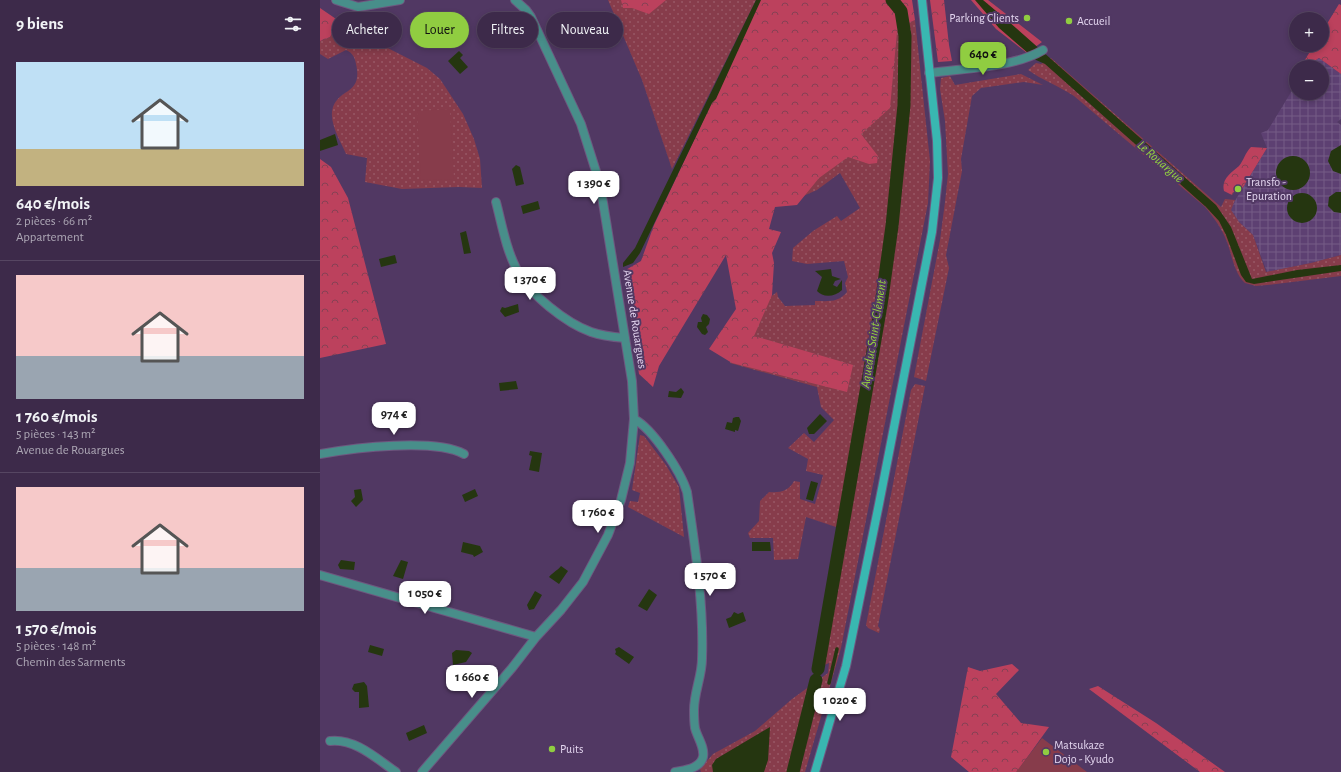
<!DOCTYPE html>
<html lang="fr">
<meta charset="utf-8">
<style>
:root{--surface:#3d2a4a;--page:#483654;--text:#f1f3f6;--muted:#ada7b5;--line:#564662;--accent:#90cd41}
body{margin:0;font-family:"Alegreya Sans",sans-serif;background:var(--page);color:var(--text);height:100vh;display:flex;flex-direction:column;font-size:15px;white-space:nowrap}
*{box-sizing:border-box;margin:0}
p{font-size:13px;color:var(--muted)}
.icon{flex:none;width:22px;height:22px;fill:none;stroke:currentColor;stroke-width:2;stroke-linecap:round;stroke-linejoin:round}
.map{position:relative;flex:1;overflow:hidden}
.sheet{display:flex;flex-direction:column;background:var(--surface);width:320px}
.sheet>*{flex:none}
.top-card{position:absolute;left:12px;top:12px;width:380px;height:36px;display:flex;gap:8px}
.controls{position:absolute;left:969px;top:12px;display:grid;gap:8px}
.controls a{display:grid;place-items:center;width:40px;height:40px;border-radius:50%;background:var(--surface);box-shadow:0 2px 6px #0003,0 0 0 1px var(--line);font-size:20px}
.price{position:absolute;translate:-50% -34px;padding:0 9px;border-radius:8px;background:#fff;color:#222;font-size:13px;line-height:26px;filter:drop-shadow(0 1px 2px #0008)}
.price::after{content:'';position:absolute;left:50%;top:24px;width:12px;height:9px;margin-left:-6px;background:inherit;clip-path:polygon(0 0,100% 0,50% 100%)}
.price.selected{background:var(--accent);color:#111}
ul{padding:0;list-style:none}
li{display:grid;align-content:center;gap:8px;height:212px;padding:0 16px}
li+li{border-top:1px solid var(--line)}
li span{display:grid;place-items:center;height:124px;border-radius:0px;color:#555}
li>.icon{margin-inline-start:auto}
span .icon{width:72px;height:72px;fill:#fffc;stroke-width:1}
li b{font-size:17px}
h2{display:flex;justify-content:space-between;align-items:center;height:48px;padding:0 16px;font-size:17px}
.pill{padding:0 14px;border-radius:18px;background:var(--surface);box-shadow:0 2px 6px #0003,0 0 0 1px var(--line);font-size:14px;line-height:36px}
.pill.selected{background:var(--accent);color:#111}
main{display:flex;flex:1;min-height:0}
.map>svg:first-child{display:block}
.industrial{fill:url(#industrial-grid)}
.grass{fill:url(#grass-dots)}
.forest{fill:url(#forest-crowns)}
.garden{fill:#873c4b}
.water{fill:#253610}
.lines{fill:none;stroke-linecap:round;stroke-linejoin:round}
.stream{stroke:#253610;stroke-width:3.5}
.canal{stroke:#253610;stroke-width:13}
.street-casing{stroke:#6e577f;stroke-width:10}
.secondary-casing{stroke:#6e577f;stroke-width:10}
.street{stroke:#488e8a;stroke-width:8}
.secondary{stroke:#39b7b1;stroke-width:8}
.poi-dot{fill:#90cd41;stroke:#513863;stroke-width:1.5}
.labels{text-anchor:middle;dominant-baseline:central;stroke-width:4;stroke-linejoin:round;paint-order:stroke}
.poi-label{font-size:12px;fill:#e3d5ef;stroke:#513863;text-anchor:start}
.street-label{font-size:12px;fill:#e3d5ef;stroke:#513863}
.water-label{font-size:13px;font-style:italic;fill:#95d53f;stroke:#513863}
</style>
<main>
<section class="sheet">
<h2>9 biens<svg class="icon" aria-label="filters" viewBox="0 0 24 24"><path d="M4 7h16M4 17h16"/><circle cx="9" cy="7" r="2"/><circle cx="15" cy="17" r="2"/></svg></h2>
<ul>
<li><span style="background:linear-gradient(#bfe0f5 70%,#c2b280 0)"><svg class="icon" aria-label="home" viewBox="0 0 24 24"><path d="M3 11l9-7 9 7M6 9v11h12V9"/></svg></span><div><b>640 €/mois</b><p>2 pièces · 66 m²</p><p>Appartement</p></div></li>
<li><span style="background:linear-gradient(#f6c9c9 65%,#9aa5b1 0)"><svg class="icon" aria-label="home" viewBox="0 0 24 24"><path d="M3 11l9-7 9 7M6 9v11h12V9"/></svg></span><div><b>1 760 €/mois</b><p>5 pièces · 143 m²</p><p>Avenue de Rouargues</p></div></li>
<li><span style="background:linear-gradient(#f6c9c9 65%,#9aa5b1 0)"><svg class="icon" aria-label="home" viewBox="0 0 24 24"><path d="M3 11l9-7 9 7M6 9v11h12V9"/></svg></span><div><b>1 570 €/mois</b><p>5 pièces · 148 m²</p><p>Chemin des Sarments</p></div></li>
</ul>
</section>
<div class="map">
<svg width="1021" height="772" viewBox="0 0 1021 772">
<defs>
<pattern id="industrial-grid" width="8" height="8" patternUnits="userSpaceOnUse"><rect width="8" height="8" fill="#5d4072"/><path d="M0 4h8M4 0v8" fill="none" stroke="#745b86"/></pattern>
<pattern id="grass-dots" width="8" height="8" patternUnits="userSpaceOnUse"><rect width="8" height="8" fill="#873c4b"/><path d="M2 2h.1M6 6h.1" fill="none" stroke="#985765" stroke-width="1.8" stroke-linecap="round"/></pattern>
<pattern id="forest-crowns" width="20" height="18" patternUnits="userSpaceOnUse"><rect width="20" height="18" fill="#bc415d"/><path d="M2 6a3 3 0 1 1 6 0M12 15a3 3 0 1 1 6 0" fill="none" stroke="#864154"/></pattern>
</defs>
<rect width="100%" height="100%" fill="#513863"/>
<path class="industrial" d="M999 58 1021 74V119L1017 122 1021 125V255L991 263 947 272 933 235 919 222 910 209 947 148 941 133 948 130 976 84V93H1002V67H986Z"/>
<path class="grass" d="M288 0H436L352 169 322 80Z
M595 20 610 161 608 203 521 648 485 772H381L380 769 393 754 435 731 472 699 508 673 509 663 497 668 517 559 519 528 486 517 478 559 454 560 453 538H430L428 533 439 521 440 501 449 492C460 493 469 491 474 481L480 482V499L495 504 503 475 486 471 488 459 468 448 484 433 494 442 514 420 501 407 497 387 410 363C423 339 434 307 457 292L458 297 465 306 495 305V301C508 301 518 303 527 292L525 283 528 277 524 261 487 264 472 261 473 248 493 231 517 216 521 221 540 208 520 173 497 190 465 204 580 27Z
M19 21 46 37 107 68 120 79 143 114 154 139 160 159 162 188 139 187 82 189 45 182 47 158 26 154C21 142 8 122 13 107 20 88 43 94 36 64 35 58 33 53 26 50L8 59 0 54V41L10 37Z
M731 58 901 207 905 199 915 200 911 210 919 222 933 235 946 272 991 263 1021 255V276L947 285 936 286 925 283C914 273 912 255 907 242 902 228 894 218 885 207L754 96C739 86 722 80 708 70L716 63 721 64Z
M701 74 723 85 704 82 661 88 652 96 641 159 642 171 626 255 629 268 606 381 594 377 620 240 625 202 628 174 625 121 620 89 621 78 630 76 635 85Z
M595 384 605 386 558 626 560 629 559 633 548 628 546 625 591 390Z
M320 435 324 436 346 465 359 487 364 537 308 507 310 501 318 502 320 493 312 490Z"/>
<path class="forest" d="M301 0H346L329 14 312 8H303Z
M440 0H592L595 20 580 27 577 32 570 108 541 134 558 156 557 163 549 164 528 157 499 178 477 205 455 207 449 229 461 232 452 253 454 263 452 295 434 336 533 365 527 392 412 363 389 349 416 309 406 255 339 366 333 387 319 374 304 271 321 261 334 225Z
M610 0H624L629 45 632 61 618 62Z
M651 0H668L722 42 707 53 676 29Z
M1019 4 1021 5V74L999 58 988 65 983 63 994 45H1002V32Z
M0 8 19 21 10 37 0 41Z
M931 147 947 148 922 189 918 186 912 195 904 191C901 179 911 173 919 166 924 160 925 153 931 147Z
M0 159 11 167 28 198 66 344 0 358Z
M692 664 699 670 676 694 701 723 729 727 701 766 699 772H649L631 757 648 667 660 671Z
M778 686 836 723 905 772H880L769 689Z"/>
<path class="garden" d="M130 109 134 179 101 180 97 111Z
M722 738 767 772H696Z"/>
<path class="water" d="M436 0H441L396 99 392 103 320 253 313 263 303 267V263L315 248Z
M655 0H663L688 21 896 205 911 227 932 279 977 270 1021 265V271L934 284 926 282 921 275 906 235 899 221 886 207 725 64 716 60 679 28Z
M286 22 290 31 272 40 268 32Z
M113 37 114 42C109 47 102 47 96 43V39Z
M139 51 143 55 140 58 148 67 140 74 128 61Z
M15 134 18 145 0 151V140Z
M1021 145V174L1013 171 1008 161 1011 151Z
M956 173a17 17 0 1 1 34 0a17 17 0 1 1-34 0Z
M196 165 200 167 204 184 196 186 192 169Z
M1016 192H1021V213L1014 212 1008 206 1009 197Z
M967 208a15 15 0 1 1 30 0a15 15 0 1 1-30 0Z
M218 201 220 209 203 214 201 206Z
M146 231 151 253 144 254 140 233Z
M75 255 77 263 61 267 59 259Z
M511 269 512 276 521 279 515 281 513 285 517 287 522 280V290C515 297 503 298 497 291L502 277 495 271Z
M198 304 199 312 185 317 180 311 182 307 185 308Z
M383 314 387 315 390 319 389 324 386 327 388 332 385 335 382 334 377 327 378 322H382L381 318Z
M196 381 198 389 180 391 179 383Z
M361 388 364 392 361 398 348 397 349 391 356 392Z
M500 414 507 421 494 434H489L487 428Z
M416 417H419L421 421 418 431 415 430V432L405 429 407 422 412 423 413 418Z
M210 451 222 453 219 472 209 470 212 456 209 455Z
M491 481 498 483 493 501 486 499Z
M41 489 43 500 36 507 31 501 35 497 34 490Z
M155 489 158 496 145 502 142 495Z
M143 542 160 546 163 552 154 557 153 555 141 552Z
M432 542H450L451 551H432Z
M21 560 35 562 34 570 20 569 18 565Z
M81 560 88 562 83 579 73 576Z
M241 566 248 571 239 584 229 577C233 572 237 571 241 566Z
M329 589 337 595 327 611 318 606Z
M215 591 222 595 214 609 209 610 207 605Z
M414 612 418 614 423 612 426 621 409 628 406 619 411 617Z
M50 645 64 649 62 656 48 652Z
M299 647 314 657 309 664 295 654 296 652 295 649Z
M136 650 149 651 152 653 146 662 133 665 132 653Z
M44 682 47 686 49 707 39 708V692H35L32 689 34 684Z
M104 725 107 733 89 741 86 733Z
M450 727 448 760 444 772H393L392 765 396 759Z"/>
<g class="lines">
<path class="stream" d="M509 683 517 649"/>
<path class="canal" d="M498 669 561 305 572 226 584 105 585 36 581 11 572 0
M473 772 496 680"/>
<defs>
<path id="street" d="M16 0 38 7 80 0
M609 73C644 68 693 68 723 50
M176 202C182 225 186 249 197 270 209 294 246 323 271 332 282 336 293 337 305 338
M314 419C333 429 361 472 367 492 375 547 384 603 382 659 382 676 374 692 374 710 374 715 374 722 375 728 377 737 385 747 383 757 380 769 364 770 355 772
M0 454C34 448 114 438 144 454
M0 575 216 637
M10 741C35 738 57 759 76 772
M102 772 192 668 216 637 241 610 263 582 288 535 301 500 310 463 314 419 312 381 280 184 261 124 211 17 206 10 195 0"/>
<path id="secondary" d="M495 772 526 666 559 504 612 232 618 178 617 141 602 0"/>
</defs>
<use href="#street" class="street-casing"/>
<use href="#secondary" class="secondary-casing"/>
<use href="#street" class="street"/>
<use href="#secondary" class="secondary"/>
</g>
<g class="poi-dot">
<circle cx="707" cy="18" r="4"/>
<circle cx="749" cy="21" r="4"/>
<circle cx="918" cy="189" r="4"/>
<circle cx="232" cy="749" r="4"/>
<circle cx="726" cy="752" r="4"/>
</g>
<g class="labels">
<g class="poi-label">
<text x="699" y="18" text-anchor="end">Parking Clients</text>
<text x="757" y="21">Accueil</text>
<text x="926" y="182">Transfo -<tspan x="926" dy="14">Epuration</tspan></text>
<text x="734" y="745">Matsukaze<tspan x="734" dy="14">Dojo - Kyudo</tspan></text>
<text x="240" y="749">Puits</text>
</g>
<g class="street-label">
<text transform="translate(315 319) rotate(81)">Avenue de Rouargues</text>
</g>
<g class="water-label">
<text transform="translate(840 162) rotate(41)">Le Rouargue</text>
<text transform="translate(554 334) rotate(-81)">Aqueduc Saint-Clément</text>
</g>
</g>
</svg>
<div class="controls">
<a>+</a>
<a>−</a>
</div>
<b class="price selected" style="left:663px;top:76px">640 €</b>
<b class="price" style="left:274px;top:205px">1 390 €</b>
<b class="price" style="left:210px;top:301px">1 370 €</b>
<b class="price" style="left:74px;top:436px">974 €</b>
<b class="price" style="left:278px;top:534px">1 760 €</b>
<b class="price" style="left:390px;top:597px">1 570 €</b>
<b class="price" style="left:105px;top:615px">1 050 €</b>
<b class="price" style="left:152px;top:699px">1 660 €</b>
<b class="price" style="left:520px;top:722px">1 020 €</b>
<div class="top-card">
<a class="pill">Acheter</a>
<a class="pill selected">Louer</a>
<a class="pill">Filtres</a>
<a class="pill">Nouveau</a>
</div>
</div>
</main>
